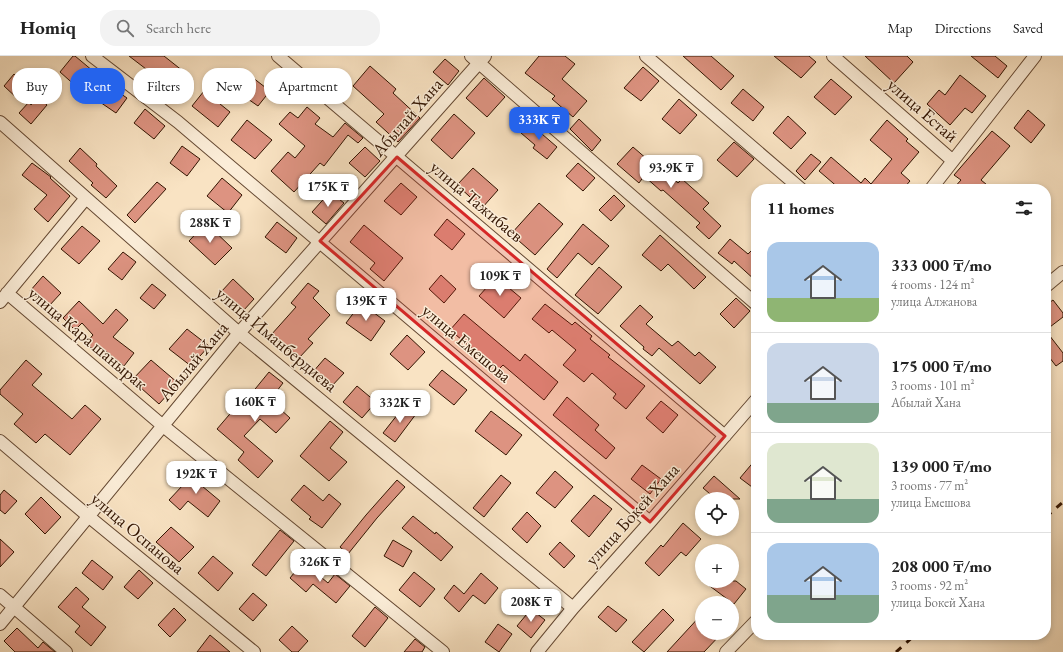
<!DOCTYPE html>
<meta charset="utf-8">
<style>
:root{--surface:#fff;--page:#f2f2f2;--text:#222;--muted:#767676;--line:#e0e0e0;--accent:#2563eb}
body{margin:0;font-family:"EB Garamond",serif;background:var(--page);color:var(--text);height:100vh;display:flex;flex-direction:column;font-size:15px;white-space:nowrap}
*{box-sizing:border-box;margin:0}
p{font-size:13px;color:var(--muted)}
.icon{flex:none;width:22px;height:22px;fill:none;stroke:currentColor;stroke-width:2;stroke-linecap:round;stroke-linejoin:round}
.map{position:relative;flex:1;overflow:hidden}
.panel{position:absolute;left:751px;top:128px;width:300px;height:456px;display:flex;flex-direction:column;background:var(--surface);border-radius:16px;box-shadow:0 2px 6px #0003}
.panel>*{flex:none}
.banner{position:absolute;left:12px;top:12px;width:380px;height:36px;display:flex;gap:8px}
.fabs{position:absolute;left:695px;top:436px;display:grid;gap:8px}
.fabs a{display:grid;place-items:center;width:44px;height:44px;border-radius:50%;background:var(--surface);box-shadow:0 2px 6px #0003;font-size:20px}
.price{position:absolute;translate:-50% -34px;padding:0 9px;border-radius:8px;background:#fff;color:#222;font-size:13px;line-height:26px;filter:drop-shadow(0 1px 2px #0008)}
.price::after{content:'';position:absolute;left:50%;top:24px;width:12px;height:9px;margin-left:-6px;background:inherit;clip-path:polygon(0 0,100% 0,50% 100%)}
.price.active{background:var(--accent);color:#fff}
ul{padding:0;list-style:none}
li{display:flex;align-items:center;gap:12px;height:100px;padding:0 16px}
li+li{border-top:1px solid var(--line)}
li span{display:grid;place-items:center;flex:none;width:112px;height:80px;border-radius:12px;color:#555}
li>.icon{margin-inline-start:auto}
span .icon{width:48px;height:48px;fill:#fffc;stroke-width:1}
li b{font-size:17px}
h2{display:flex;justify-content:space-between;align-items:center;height:48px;padding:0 16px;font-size:17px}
.tag{padding:0 14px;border-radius:16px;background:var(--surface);box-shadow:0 2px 6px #0003;font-size:14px;line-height:36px}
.tag.active{background:var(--accent);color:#fff}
header{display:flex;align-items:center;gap:24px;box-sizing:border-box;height:56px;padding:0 20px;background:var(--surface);border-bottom:1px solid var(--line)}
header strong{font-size:19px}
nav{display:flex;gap:22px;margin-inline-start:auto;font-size:14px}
.search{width:280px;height:36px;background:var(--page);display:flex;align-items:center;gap:10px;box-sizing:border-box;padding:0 14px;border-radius:16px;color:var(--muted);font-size:15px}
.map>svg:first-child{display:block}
.building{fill:#dd9381;stroke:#321401}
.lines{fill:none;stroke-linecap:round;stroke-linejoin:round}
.street-casing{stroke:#644832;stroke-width:14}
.street{stroke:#fbedd8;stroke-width:12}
.rail{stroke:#321401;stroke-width:3;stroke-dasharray:7 7;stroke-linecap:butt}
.marked{fill:#d62828;fill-opacity:0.2;stroke:#d62828;stroke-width:3;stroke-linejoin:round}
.labels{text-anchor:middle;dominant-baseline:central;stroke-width:3;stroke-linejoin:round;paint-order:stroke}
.street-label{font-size:18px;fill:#321401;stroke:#fbedd8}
</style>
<header>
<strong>Homiq</strong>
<div class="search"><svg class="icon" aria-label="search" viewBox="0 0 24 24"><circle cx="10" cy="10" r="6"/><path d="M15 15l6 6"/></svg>Search here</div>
<nav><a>Map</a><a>Directions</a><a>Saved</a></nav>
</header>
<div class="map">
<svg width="1063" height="596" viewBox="0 0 1063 596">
<rect width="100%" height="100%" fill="#f9e3c3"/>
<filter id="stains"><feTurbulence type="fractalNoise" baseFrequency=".005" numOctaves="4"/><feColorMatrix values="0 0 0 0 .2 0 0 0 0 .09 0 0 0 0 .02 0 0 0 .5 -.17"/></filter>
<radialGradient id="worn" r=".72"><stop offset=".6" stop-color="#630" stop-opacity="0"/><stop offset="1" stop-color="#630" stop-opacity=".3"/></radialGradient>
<path class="building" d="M73 0H75L93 15 78 32 60 16Z
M129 0H164L193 23 180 39Z
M539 0H565L575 8 562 23 587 45 573 61 552 43 555 40 525 17Z
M683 0H711L734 20 721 34Z
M774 0H809L816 6 801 22Z
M865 0H907L913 6 894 27Z
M971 0H995L1007 10 998 22Z
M445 3 459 15 448 29 433 16Z
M370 10 396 33 393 37 420 62 398 86 376 66 384 58 353 30Z
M643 11 659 25 641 45 624 32Z
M14 18 29 32 19 44 4 30Z
M248 18 270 35 258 50 235 34Z
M960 19 986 40 972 57 965 52 950 69 927 48 939 34 945 39Z
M484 22 505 41 487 61 466 42Z
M831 23 852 41 835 59 814 41Z
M105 27 127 42 116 57 94 42Z
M743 33 764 51 753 65 731 47Z
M204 35 230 56 218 71 192 50Z
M38 41 47 49 31 68 19 57 29 46 31 49Z
M679 43 697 59 680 78 662 63Z
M307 51 320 62 315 68 333 81 345 67 363 82 358 87 348 79 324 110 320 107 294 136 271 115 288 96 295 102 305 90 279 68 290 56 298 62Z
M145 53 165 70 154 83 134 67Z
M1028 54 1045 69 1031 87 1014 72Z
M454 58 475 77 452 103 431 84Z
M788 60 806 77 791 93 773 77Z
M579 63 601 84 592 95 570 73Z
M247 64 272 84 255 103 231 84Z
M887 64 908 83 906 85 919 96 901 117 910 125 903 133H840L819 115 831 101 861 127 865 122 871 128 892 103 870 84Z
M531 66 543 77 542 78 557 91 547 103 533 92 535 89 521 77Z
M992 75 1010 90 981 124 992 133H953L961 124 954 119Z
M734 86 754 103 737 121 717 104Z
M182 90 200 103 187 120 170 107Z
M365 91 380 105 365 121 349 107Z
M633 91 655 110 657 108 678 127 682 123 709 147 703 153 721 170 709 183 696 171 700 167 663 134 661 135 644 120 639 127 617 108Z
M80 92 97 108 96 110 117 130 106 142 91 129 93 127 69 105Z
M811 98 821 106 805 124 796 115Z
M32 107 51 121 50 122 70 140 48 166 34 153 47 139 22 119Z
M578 107 595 122 583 135 566 120Z
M473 112 498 134 482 152 457 129Z
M222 122 242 139 228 157 207 140Z
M157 126 166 133 135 167 127 159Z
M401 127 417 141 401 159 384 145Z
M330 136 344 147 326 168 312 156Z
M614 139 625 150 611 165 599 154Z
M539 147 563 168 535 199 511 178Z
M447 163 465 178 452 194 434 179Z
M277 166 297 182 286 197 265 181Z
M206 167 232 192 215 209 189 185Z
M583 168 609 190 592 209 578 197 557 222 547 213Z
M364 169 403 202 384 225 370 213 375 207 350 186Z
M82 170 100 185 79 208 61 193Z
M660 179 706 221 694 233 668 208 661 215 642 199Z
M730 183 748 198 756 190V225L734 205 732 208 718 197Z
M123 196 136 206 122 224 108 213Z
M599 211 622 231 598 258 575 239Z
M441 219 456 233 444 247 429 233Z
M43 220 61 237 48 251 30 235Z
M496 221 521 242 504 262 479 240Z
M233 223 254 243 243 255 221 236Z
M308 227 319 235 313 242 330 259 308 283 313 287 298 303 271 279 296 251 291 247Z
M152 228 166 239 154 253 140 242Z
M736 242 750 255 734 272 720 258Z
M1053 244 1063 257V261L1046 274V249Z
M79 245 103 268 116 253 128 264 113 281 134 297 124 310 103 293 98 298 86 287 93 279 82 267 75 274 63 262Z
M361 247 385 265 371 285 346 267Z
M545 248 572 269 575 266 592 280 590 283 610 299 608 301 645 330 626 353 613 342 616 338 592 317 584 326 563 309 576 294 552 274 549 277 532 263Z
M640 249 653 261 646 268 672 290 678 285 695 300 699 296 716 311 700 328 659 292 652 300 643 293 644 291 620 270Z
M464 258 520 305 525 298 558 326 544 344 503 309 498 314 450 274Z
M187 273 209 290 191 310 169 293Z
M1046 275 1063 297V305L1056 310 1046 297Z
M407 279 425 296 408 314 390 298Z
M325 302 344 317 330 332 312 317Z
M26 304 42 318 32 329 72 363 85 349 101 363 70 399 45 378 36 387 14 368 23 358 0 338V334Z
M151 304 178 327 159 348 132 324Z
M442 314 467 334 454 349 429 329Z
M269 316 283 327 270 344 290 362 276 377 260 363 244 380 273 405 258 422 238 404 244 396 217 373 235 352 238 354Z
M357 330 376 346 362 362 343 346Z
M567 341 599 369 595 374 615 392 606 403 553 359Z
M661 345 678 359 663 377 646 362Z
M405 349 416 358 395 386 383 377Z
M491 355 522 379 506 399 475 375Z
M330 365 343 376 330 392 347 406 329 425 300 400Z
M756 403V426L752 431 740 422Z
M642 409 661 423 650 438 631 423Z
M197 414 208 424 202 430 220 445 208 461 188 445 180 454 169 444Z
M555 415 573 431 555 452 536 437Z
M501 419 511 427 484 461 473 452Z
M714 420 740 443H716L703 432Z
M397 424 405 431 377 462 348 498 340 491 366 459Z
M304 429 323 445 329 438 341 448 322 472 309 463 311 461 291 444Z
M4 434 17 445 5 458 0 454V439Z
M594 439 612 453 589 481 571 465Z
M41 441 61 461 45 478 25 458Z
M527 456 541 470 527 487 512 473Z
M413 460 435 478 436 476 453 491 441 505 402 472Z
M683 467 701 483 686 500 681 496 659 520 645 507 661 489 663 491Z
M171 471 194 491 179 506 156 486Z
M280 474 294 485 266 520 252 509Z
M0 483 14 496 0 511Z
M393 484 412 495 403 511 384 500Z
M560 486 575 500 564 512 549 498Z
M213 500 233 517 218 535 198 517Z
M92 504 113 521 103 534 82 517Z
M303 506 328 527 335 518 350 530 336 547 313 528 306 536 290 522Z
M139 514 153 527 138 543 124 531Z
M414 516 435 533 420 551 399 534Z
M481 517 498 532 485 548 473 539 459 556 444 542 454 529 464 538Z
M703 525H736L746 533 734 548Z
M76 531 89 543 82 551 106 571 91 590 75 576 80 570 58 551Z
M253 537 267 549 253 565 239 553Z
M608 550 627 564 616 576 598 561Z
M375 551 388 562 365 591 352 580Z
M174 552 186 564 170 581 158 569Z
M531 553 545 564 531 582 517 570Z
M663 553 674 564 644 596 632 586Z
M702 558V577H722L704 596H667Z
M498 568 512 578 499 596 485 586Z
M292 570 308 585 298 596H292L279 584Z
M17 572 38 592 43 586 55 596H15L4 585Z
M210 579 230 596H197Z
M415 583 425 591 422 596H404Z"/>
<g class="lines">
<defs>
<path id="street" d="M92 0 178 66 650 466
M278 0 725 380
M471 0 756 248
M646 0 801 133
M833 0 953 105
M0 66 239 277 573 552
M931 133 1035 0
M1046 230 1063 216
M7 237 162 369 443 596
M0 246 86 142
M0 385 88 460 254 596
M0 539 66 596
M0 568 239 277 485 0
M537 596 573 552 650 466 756 344
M726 596 756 565"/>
</defs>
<use href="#street" class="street-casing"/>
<use href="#street" class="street"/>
<path class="rail" d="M1046 461 1063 446
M896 596 915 579"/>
</g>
<path class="marked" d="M397 101 725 380 650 466 320 185Z"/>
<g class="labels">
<g class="street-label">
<text transform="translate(923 54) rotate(41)">улица Естай</text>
<text transform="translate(407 61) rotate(-49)">Абылай Хана</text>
<text transform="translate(477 145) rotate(40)">улица Тажибаев</text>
<text transform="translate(88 282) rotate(40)">улица Кара шанырак</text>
<text transform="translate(277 283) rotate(40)">улица Иманбердиева</text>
<text transform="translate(467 287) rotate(40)">улица Емешова</text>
<text transform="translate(193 305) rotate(-50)">Абылай Хана</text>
<text transform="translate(632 458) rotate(-48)">улица Бокей Хана</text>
<text transform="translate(138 477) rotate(40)">улица Оспанова</text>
</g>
</g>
<rect width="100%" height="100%" filter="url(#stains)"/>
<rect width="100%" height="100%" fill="url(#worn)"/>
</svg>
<div class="fabs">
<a><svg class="icon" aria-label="locate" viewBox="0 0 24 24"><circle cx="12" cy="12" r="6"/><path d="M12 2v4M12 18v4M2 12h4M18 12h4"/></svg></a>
<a>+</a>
<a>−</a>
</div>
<b class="price active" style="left:539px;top:85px">333K ₸</b>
<b class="price" style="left:671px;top:133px">93.9K ₸</b>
<b class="price" style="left:328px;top:152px">175K ₸</b>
<b class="price" style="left:210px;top:188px">288K ₸</b>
<b class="price" style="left:500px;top:241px">109K ₸</b>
<b class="price" style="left:366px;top:266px">139K ₸</b>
<b class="price" style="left:255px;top:367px">160K ₸</b>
<b class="price" style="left:400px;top:368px">332K ₸</b>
<b class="price" style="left:196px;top:439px">192K ₸</b>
<b class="price" style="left:320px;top:527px">326K ₸</b>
<b class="price" style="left:531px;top:567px">208K ₸</b>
<div class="banner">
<a class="tag">Buy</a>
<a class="tag active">Rent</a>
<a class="tag">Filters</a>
<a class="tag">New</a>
<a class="tag">Apartment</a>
</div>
<section class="panel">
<h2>11 homes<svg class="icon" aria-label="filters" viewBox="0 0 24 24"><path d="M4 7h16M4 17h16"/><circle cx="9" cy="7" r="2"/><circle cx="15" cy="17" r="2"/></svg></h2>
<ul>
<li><span style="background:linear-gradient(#a9c7e8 70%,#8fb573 0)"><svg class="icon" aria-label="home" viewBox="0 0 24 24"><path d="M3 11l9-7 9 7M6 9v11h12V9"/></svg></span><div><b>333 000 ₸/mo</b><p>4 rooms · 124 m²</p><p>улица Алжанова</p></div></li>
<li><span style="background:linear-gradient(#c9d6e8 75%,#7fa58c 0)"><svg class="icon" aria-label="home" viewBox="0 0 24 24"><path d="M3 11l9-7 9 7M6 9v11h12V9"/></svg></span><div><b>175 000 ₸/mo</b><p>3 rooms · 101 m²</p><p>Абылай Хана</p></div></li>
<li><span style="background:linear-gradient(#dfe7d0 70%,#7fa58c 0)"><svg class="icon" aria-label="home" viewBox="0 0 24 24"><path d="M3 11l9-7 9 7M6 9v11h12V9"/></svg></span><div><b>139 000 ₸/mo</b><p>3 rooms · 77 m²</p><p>улица Емешова</p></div></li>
<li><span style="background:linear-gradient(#a9c7e8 65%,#7fa58c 0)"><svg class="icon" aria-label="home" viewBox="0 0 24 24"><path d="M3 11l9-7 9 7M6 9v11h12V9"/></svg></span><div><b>208 000 ₸/mo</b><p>3 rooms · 92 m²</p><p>улица Бокей Хана</p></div></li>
</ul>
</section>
</div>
